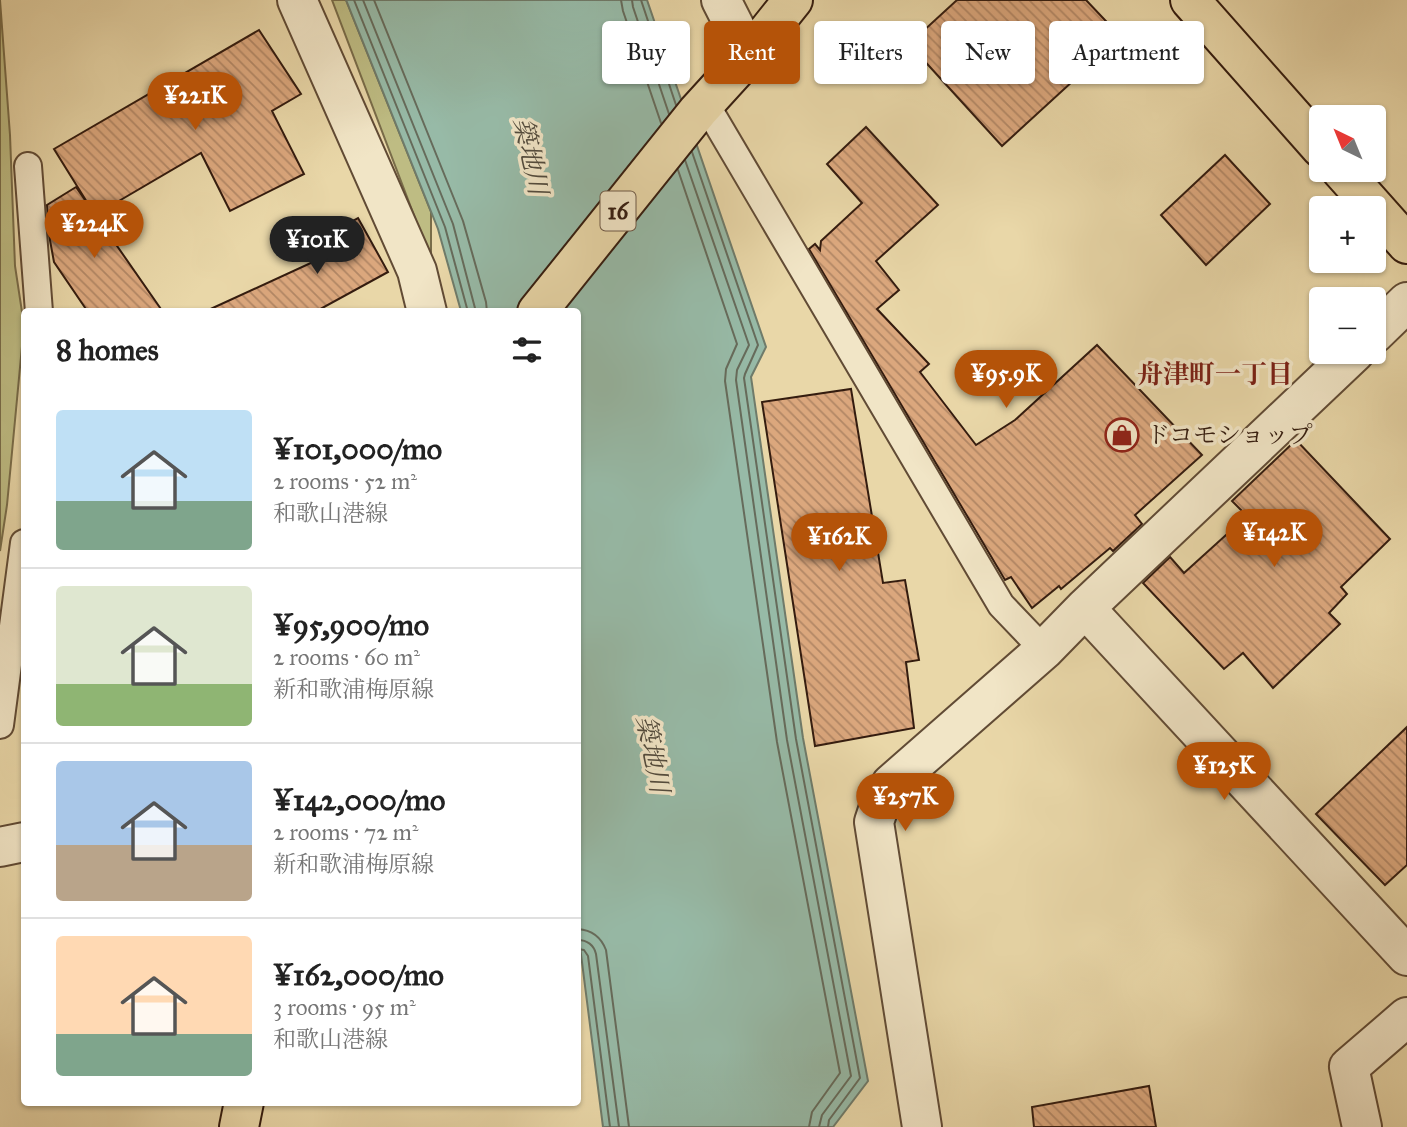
<!DOCTYPE html>
<meta charset="utf-8">
<style>
:root{--surface:#fff;--page:#f6f6f6;--text:#222;--muted:#767676;--line:#e0e0e0;--accent:#b45309}
body{margin:0;font-family:"IM FELL Great Primer","Noto Serif JP",serif;background:var(--page);color:var(--text);height:100vh;display:flex;flex-direction:column;font-size:26px;white-space:nowrap}
*{box-sizing:border-box;margin:0}
p{font-size:23px;color:var(--muted)}
.icon{flex:none;width:38px;height:38px;fill:none;stroke:currentColor;stroke-width:2;stroke-linecap:round;stroke-linejoin:round}
.map{position:relative;flex:1;overflow:hidden}
.sheet{position:absolute;left:21px;top:308px;width:560px;height:798px;display:flex;flex-direction:column;background:var(--surface);border-radius:7px;box-shadow:0 2px 5px #0004}
.sheet>*{flex:none}
.banner{position:absolute;left:602px;top:21px;width:665px;height:63px;display:flex;gap:14px}
.needle{width:46px;rotate:317deg}
.tools{position:absolute;left:1309px;top:105px;display:grid;gap:14px}
.tools a{display:grid;place-items:center;width:77px;height:77px;border-radius:7px;background:var(--surface);box-shadow:0 2px 5px #0004;font-size:35px}
.price{position:absolute;translate:-50% -60px;padding:0 16px;border-radius:24px;background:var(--accent);color:#fff;font-size:23px;line-height:46px;filter:drop-shadow(0 2px 4px #0008)}
.price::after{content:'';position:absolute;left:50%;top:42px;width:21px;height:16px;margin-left:-10px;background:inherit;clip-path:polygon(0 0,100% 0,50% 100%)}
.price.on{background:#222;color:#fff}
ul{padding:0;list-style:none}
li{display:flex;align-items:center;gap:21px;height:175px;padding:0 35px}
li+li{border-top:2px solid var(--line)}
li span{display:grid;place-items:center;flex:none;width:196px;height:140px;border-radius:7px;color:#555}
li>.icon{margin-inline-start:auto}
span .icon{width:84px;height:84px;fill:#fffc;stroke-width:1}
li b{font-size:30px}
h2{display:flex;justify-content:space-between;align-items:center;height:84px;padding:0 35px;font-size:30px}
.tag{padding:0 24px;border-radius:7px;background:var(--surface);box-shadow:0 2px 5px #0004;font-size:24px;line-height:63px}
.tag.on{background:var(--accent);color:#fff}
.map>svg:first-child{display:block}
.grass{fill:#bebc83;stroke:#796c49;stroke-width:2}
.water{fill:#97baa7;stroke:#6f7b6a;stroke-width:2}
.lines{fill:none;stroke-linecap:round;stroke-linejoin:round}
.shore{stroke:#666b5b;stroke-width:2}
.building{fill:url(#building-back-hatch);stroke:#341c0f;stroke-width:2}
.service-casing{stroke:#614b35;stroke-width:30}
.minor-casing{stroke:#614b35;stroke-width:42}
.primary-casing{stroke:#341c0f;stroke-width:42}
.service{stroke:#f1e5c6;stroke-width:26}
.minor{stroke:#f1e5c6;stroke-width:38}
.primary{stroke:#e9d7a8;stroke-width:38}
.labels{text-anchor:middle;dominant-baseline:central;stroke-width:7;stroke-linejoin:round;paint-order:stroke}
.shield{fill:#f1e5c6;stroke:#6d5846;stroke-width:2}
.shield-label{font-size:23px;font-weight:bold;fill:#341c0f}
.poi-label{font-size:24px;fill:#341c0f;stroke:#f1e5c6;text-anchor:start}
.water-label{font-size:26px;font-style:italic;fill:#524b3d;stroke:#f1e5c6}
.neighbourhood-label{font-size:26px;font-weight:bold;fill:#7a1f14;stroke:#f1e5c6}
</style>
<div class="map">
<svg width="1407" height="1127" viewBox="0 0 1407 1127">
<defs>
<pattern id="building-back-hatch" width="6" height="6" patternUnits="userSpaceOnUse" patternTransform="scale(1.75)"><rect width="6" height="6" fill="#dba77d"/><path d="M-1 5l2 2M0 0l6 6M5-1l2 2" fill="none" stroke="#b28765"/></pattern>
</defs>
<rect width="100%" height="100%" fill="#e9d7a8"/>
<filter id="stains"><feTurbulence type="fractalNoise" baseFrequency=".00286" numOctaves="4"/><feColorMatrix values="0 0 0 0 .2 0 0 0 0 .09 0 0 0 0 .02 0 0 0 .5 -.17"/></filter>
<radialGradient id="worn" r=".72"><stop offset=".6" stop-color="#630" stop-opacity="0"/><stop offset="1" stop-color="#630" stop-opacity=".3"/></radialGradient>
<path class="grass" d="M0 0 10 135 15 266 24 325 7 505 0 551Z
M332 0H346L431 212V260Z"/>
<path class="water" d="M346 0H647L766 347 751 377 803 738 868 1081 833 1127H603L578 931V312L461 311 438 229Z"/>
<g class="lines">
<path class="shore" d="M354 0 445 227 468 312
M363 0 453 224 476 312
M374 0 463 221 486 302 487 312
M621 0 623 11 661 123
M632 0 633 7 669 114
M641 0 676 105
M692 152 758 345 745 374 744 378 796 739 860 1078 829 1120 828 1127
M685 160 749 345 737 370 736 380 787 740 851 1076 822 1115 819 1127
M678 170 737 344 726 369 725 381 777 742 840 1073 812 1112 809 1127
M578 929C592 930 601 937 606 950L629 1127
M578 940C587 940 594 945 596 954L619 1127
M578 949 584 950 588 956 610 1127"/>
</g>
<path class="building" d="M957 0H1086L1121 37 1002 146 909 44Z
M259 30 301 94 272 111 304 174 230 211 201 153 95 215 54 149Z
M866 127 938 205 876 261 899 290 877 309 929 364 920 372 976 445 1015 420 1097 345 1202 455 1135 515 1142 524 1113 551 1110 548 1061 589 1059 586 1032 608 1011 577 1005 580 809 249 815 244 820 250 821 241 862 203 827 164Z
M1225 155 1270 204 1206 265 1161 215Z
M76 187 163 312H88L54 262 49 235 47 205Z
M358 218 388 272 315 312H204L313 262 305 247Z
M851 389 883 583 905 580 919 660 906 662 914 728 815 746 762 402Z
M1296 440 1390 539 1341 587 1347 594 1329 613 1340 624 1273 688 1243 653 1224 669 1143 583 1170 557 1184 573 1247 516 1232 501Z
M1407 727V865L1385 885 1316 814Z
M1149 1086 1156 1127H1034L1032 1107Z"/>
<g class="lines">
<defs>
<path id="service" d="M705 103 1001 605 1044 650
M28 166 39 312
M0 725 24 543"/>
<path id="minor" d="M297 0 417 271 427 312
M721 0 749 55
M1374 334 1407 302
M1085 608 1407 956
M0 847 24 842
M922 1127 874 822 880 804 891 784 1044 650 1085 608 1355 352
M1362 1127 1349 1067 1407 1017"/>
<path id="primary" d="M1190 0 1321 148
M1341 170 1407 244
M537 312 698 111 749 55 793 0
M239 1127 244 1102"/>
</defs>
<use href="#service" class="service-casing"/>
<use href="#minor" class="minor-casing"/>
<use href="#primary" class="primary-casing"/>
<use href="#service" class="service"/>
<use href="#minor" class="minor"/>
<use href="#primary" class="primary"/>
</g>
<defs>
<symbol id="shop-ring" viewBox="-11 -11 22 22"><circle r="9.5" fill="#f1e5c6" stroke="#8f2418" stroke-width="1.5"/><path d="M-5-2.5h2.3a2.7 3.5 0 0 1 5.4 0H5L5.5 6h-11ZM-1.5-2.5h3a1.5 2.3 0 0 0-3 0Z" fill="#8f2418"/></symbol>
</defs>
<g fill-rule="evenodd">
<use href="#shop-ring" x="1103" y="416" width="38" height="38"/>
</g>
<g class="labels">
<rect class="shield" x="600.5" y="191.5" width="35" height="39" rx="5"/>
<g class="shield-label">
<text x="618" y="211">16</text>
</g>
<g class="poi-label">
<text x="1146" y="435">ドコモショップ</text>
</g>
<g class="water-label">
<text transform="translate(531 156) rotate(78)">築地川</text>
<text transform="translate(653 754) rotate(79)">築地川</text>
</g>
<g class="neighbourhood-label">
<text x="1215" y="374">舟津町一丁目</text>
</g>
</g>
<rect width="100%" height="100%" filter="url(#stains)"/>
<rect width="100%" height="100%" fill="url(#worn)"/>
</svg>
<div class="tools">
<a><svg class="needle" viewBox="-14 -14 28 28"><path d="M0-13l5 13h-10z" fill="#e53935"/><path d="M0 13l5-13h-10z" fill="#767676"/></svg></a>
<a>+</a>
<a>−</a>
</div>
<b class="price" style="left:195px;top:132px">¥221K</b>
<b class="price" style="left:94px;top:260px">¥224K</b>
<b class="price on" style="left:317px;top:276px">¥101K</b>
<b class="price" style="left:1006px;top:410px">¥95.9K</b>
<b class="price" style="left:1274px;top:569px">¥142K</b>
<b class="price" style="left:839px;top:573px">¥162K</b>
<b class="price" style="left:1224px;top:802px">¥125K</b>
<b class="price" style="left:905px;top:833px">¥257K</b>
<div class="banner">
<a class="tag">Buy</a>
<a class="tag on">Rent</a>
<a class="tag">Filters</a>
<a class="tag">New</a>
<a class="tag">Apartment</a>
</div>
<section class="sheet">
<h2>8 homes<svg class="icon" aria-label="filters" viewBox="0 0 24 24"><path d="M4 7h16M4 17h16"/><circle cx="9" cy="7" r="2"/><circle cx="15" cy="17" r="2"/></svg></h2>
<ul>
<li><span style="background:linear-gradient(#bfe0f5 65%,#7fa58c 0)"><svg class="icon" aria-label="home" viewBox="0 0 24 24"><path d="M3 11l9-7 9 7M6 9v11h12V9"/></svg></span><div><b>¥101,000/mo</b><p>2 rooms · 52 m²</p><p>和歌山港線</p></div></li>
<li><span style="background:linear-gradient(#dfe7d0 70%,#8fb573 0)"><svg class="icon" aria-label="home" viewBox="0 0 24 24"><path d="M3 11l9-7 9 7M6 9v11h12V9"/></svg></span><div><b>¥95,900/mo</b><p>2 rooms · 60 m²</p><p>新和歌浦梅原線</p></div></li>
<li><span style="background:linear-gradient(#a9c7e8 60%,#b9a48a 0)"><svg class="icon" aria-label="home" viewBox="0 0 24 24"><path d="M3 11l9-7 9 7M6 9v11h12V9"/></svg></span><div><b>¥142,000/mo</b><p>2 rooms · 72 m²</p><p>新和歌浦梅原線</p></div></li>
<li><span style="background:linear-gradient(#ffd9b3 70%,#7fa58c 0)"><svg class="icon" aria-label="home" viewBox="0 0 24 24"><path d="M3 11l9-7 9 7M6 9v11h12V9"/></svg></span><div><b>¥162,000/mo</b><p>3 rooms · 95 m²</p><p>和歌山港線</p></div></li>
</ul>
</section>
</div>
